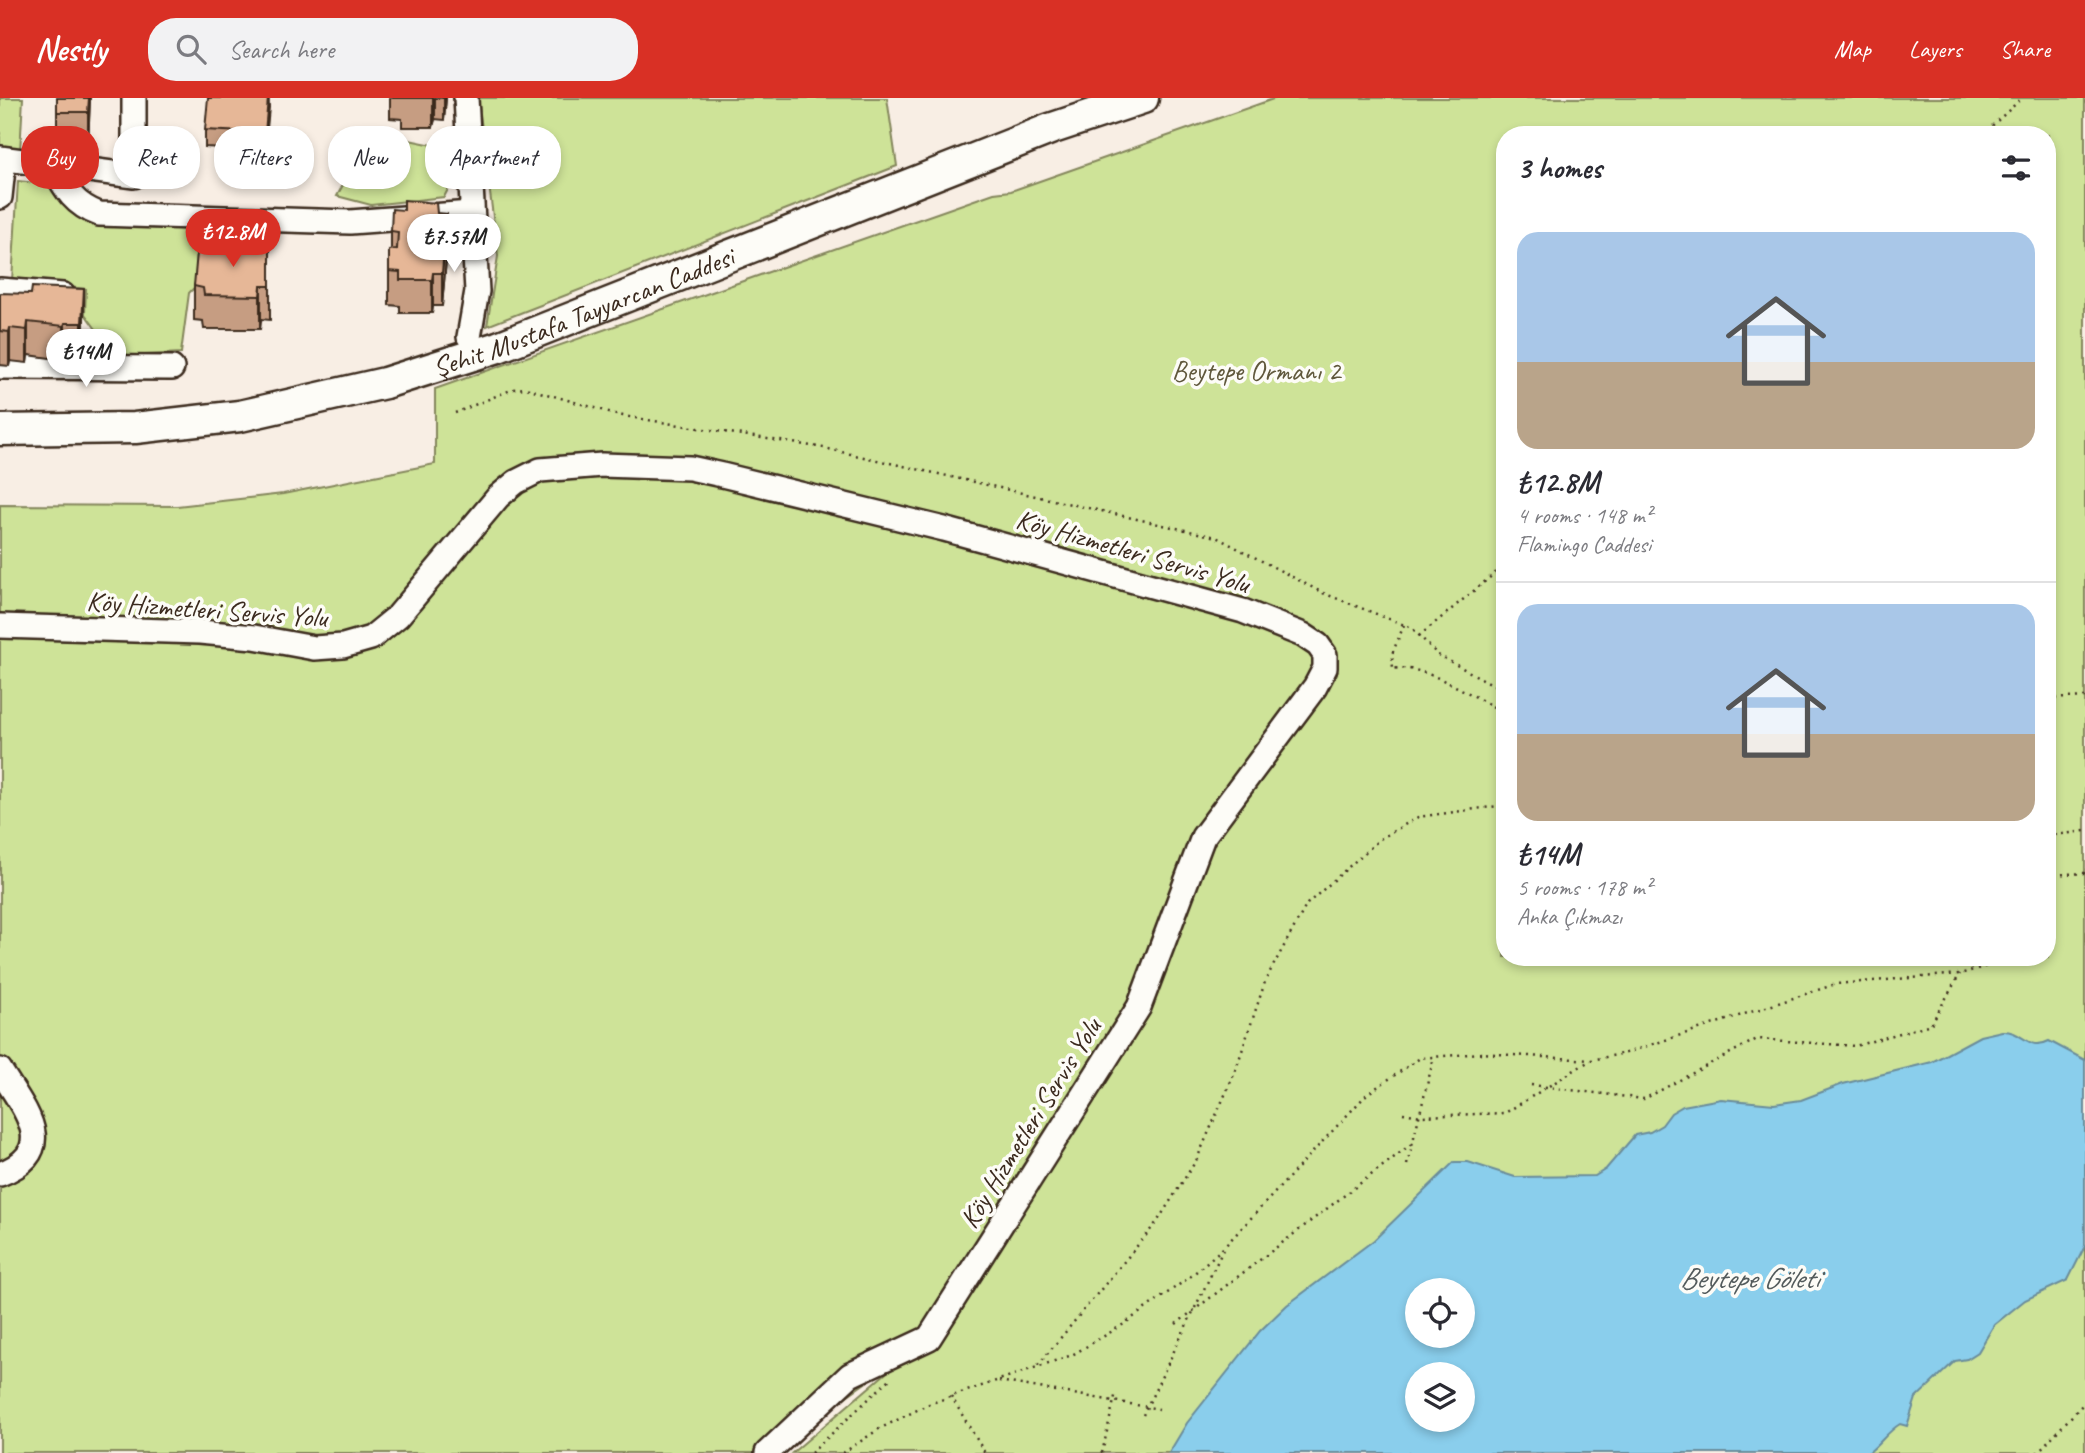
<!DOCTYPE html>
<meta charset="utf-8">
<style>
:root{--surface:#fff;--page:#f2f2f3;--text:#2b2b33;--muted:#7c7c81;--line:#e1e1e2;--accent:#d93025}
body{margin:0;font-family:Caveat,sans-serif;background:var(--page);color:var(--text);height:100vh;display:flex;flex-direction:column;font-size:26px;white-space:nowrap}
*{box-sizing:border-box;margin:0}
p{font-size:23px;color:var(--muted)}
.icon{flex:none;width:38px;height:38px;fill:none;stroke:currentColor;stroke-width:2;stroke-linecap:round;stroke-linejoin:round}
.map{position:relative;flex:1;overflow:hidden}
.sheet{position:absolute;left:1496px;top:28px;width:560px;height:840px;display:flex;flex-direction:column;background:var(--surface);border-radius:28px;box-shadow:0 4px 10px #0003}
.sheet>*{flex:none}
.top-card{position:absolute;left:21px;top:28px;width:665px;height:63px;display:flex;gap:14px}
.buttons{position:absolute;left:1405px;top:1180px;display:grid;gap:14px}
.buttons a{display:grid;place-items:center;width:70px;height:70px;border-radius:50%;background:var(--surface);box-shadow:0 4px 10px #0003;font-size:35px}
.price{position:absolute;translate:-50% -60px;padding:0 16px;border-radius:24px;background:#fff;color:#222;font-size:23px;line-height:46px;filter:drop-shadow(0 2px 4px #0008)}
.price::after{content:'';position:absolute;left:50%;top:42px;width:21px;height:16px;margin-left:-10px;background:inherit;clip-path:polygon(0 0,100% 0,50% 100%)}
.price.active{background:var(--accent);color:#fff}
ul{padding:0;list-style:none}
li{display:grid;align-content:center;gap:14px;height:371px;padding:0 21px}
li+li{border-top:2px solid var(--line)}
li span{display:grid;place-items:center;height:217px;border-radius:21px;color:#555}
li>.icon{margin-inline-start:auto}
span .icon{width:126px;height:126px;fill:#fffc;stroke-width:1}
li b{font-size:30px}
h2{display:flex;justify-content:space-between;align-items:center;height:84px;padding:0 21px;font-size:30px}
.chip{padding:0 24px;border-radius:28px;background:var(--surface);box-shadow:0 4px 10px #0003;font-size:24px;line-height:63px}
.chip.active{background:var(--accent);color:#fff}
header{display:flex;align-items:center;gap:42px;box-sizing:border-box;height:98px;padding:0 35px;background:var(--accent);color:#fff}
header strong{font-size:33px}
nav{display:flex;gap:38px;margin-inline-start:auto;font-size:24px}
.search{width:490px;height:63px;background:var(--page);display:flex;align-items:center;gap:18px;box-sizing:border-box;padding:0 24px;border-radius:28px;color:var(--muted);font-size:26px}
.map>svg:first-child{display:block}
.green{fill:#cee398;stroke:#84865b;stroke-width:2;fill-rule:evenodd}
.water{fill:#8aceec;stroke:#6a8c9a;stroke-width:2;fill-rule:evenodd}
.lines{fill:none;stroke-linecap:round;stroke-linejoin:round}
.minor-casing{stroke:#3b2a1e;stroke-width:28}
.major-casing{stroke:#3b2a1e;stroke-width:35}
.path{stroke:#3b2a1e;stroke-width:2.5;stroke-dasharray:2 5;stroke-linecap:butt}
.minor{stroke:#fdfcf7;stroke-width:23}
.major{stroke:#fdfcf7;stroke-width:30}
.wall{fill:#c69d82;stroke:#3b2a1e;stroke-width:2}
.shaded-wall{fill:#a1806a;stroke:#3b2a1e;stroke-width:2}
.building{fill:#e6b797;stroke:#3b2a1e;stroke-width:2}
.labels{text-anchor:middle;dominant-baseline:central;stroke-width:7;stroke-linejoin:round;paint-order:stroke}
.street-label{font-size:28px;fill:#3b2a1e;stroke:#fdfcf7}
.park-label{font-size:28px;fill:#60583c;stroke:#fdfcf7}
.water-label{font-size:30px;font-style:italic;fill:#535b5c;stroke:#fdfcf7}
</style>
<header>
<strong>Nestly</strong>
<div class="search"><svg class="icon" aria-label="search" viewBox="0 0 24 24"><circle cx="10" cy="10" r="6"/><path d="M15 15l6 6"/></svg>Search here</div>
<nav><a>Map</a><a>Layers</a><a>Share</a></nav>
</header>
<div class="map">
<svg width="2085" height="1355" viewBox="0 0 2085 1355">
<rect width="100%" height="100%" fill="#f8eee4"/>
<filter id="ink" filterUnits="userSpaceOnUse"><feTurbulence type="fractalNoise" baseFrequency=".0143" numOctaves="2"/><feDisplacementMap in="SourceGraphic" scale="14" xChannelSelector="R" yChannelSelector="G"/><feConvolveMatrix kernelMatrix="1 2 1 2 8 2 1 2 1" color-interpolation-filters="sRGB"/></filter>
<g filter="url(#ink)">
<path class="green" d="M0 0H23L20 54 0 52Z
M478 0H887L897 68 487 228 498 158Z
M1276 0H2085V1355H792L919 1247 766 1355H0V407L177 408 283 396 435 366V291L994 95 1011 93ZM1505 37H2048V859H1505ZM1418 1192H1463V1237H1418ZM1418 1276H1463V1321H1418Z
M371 34 457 52 454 80 444 99 371 107 337 98Z
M18 83 53 87 62 105 86 123 250 131 189 195 181 255 109 259 98 234 85 216 86 191 12 183Z"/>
<path class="water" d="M2002 933C2023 932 2028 954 2049 943L2085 962V1148L2068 1182 2025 1202 1994 1227 1978 1254 1967 1261 1955 1263 1916 1300 1907 1328 1900 1326C1888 1333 1880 1346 1868 1355H1169L1187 1325 1260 1233 1287 1207 1374 1142 1454 1064H1468L1515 1079 1595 1078 1606 1071 1635 1037 1650 1034 1662 1027 1671 1015 1683 1008 1721 1001 1774 1006 1801 1002 1843 986 1932 964 1980 938ZM1418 1192H1463V1237H1418ZM1418 1276H1463V1321H1418Z"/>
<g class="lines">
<defs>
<path id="minor" d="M466 0 477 193 469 239
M0 60 134 78V0
M54 69C65 92 75 107 99 116L350 124 471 115
M0 99 4 61
M0 192 63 197
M0 269 172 270
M0 528 200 534 254 539 314 550 343 548 371 540 398 518 498 399 516 384 540 372 602 367 690 370 722 377 944 431 1243 513 1303 537 1318 547 1325 557V570L1315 589 1203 739 1139 909 929 1240 850 1277 767 1355
M0 972C23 1010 62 1052 0 1076"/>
<g id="major">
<path id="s1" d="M0 332 135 330 240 318 385 285 498 249 1050 31 1143 0"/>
</g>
</defs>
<use href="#minor" class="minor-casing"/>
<use href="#major" class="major-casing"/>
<path class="path" d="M1982 37 2022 0
M455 315 513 291 526 290 623 318 824 350 1216 439 1323 495 1412 530 1438 557 1505 593
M1404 527 1392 556 1393 571C1422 564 1479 602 1505 615
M1419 538 1505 467
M2048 601 2085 599
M2048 738 2085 733
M2048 777 2085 775
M1531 987 1644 1001 1757 941 1855 948 1931 926 1960 876
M1403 1015 1421 1018 1505 1015 1591 962
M1407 1067 1434 959
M1176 1226 1413 1045
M1038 1267 1157 1124 1197 1061 1235 974 1266 881 1307 806 1380 741 1418 719 1505 707
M999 1283 1159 1311
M951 1298 985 1355
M1143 1317 1223 1152
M811 1355 890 1281
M843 1355 879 1331 929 1306 1072 1257 1121 1228 1190 1179 1224 1149 1367 996 1420 960 1481 955 1591 962 1626 955 1836 886 1960 876 1994 866 2003 859
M1102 1355 1116 1294
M2037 1355 2085 1304"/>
<use href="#minor" class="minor"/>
<use href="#major" class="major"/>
</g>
<path class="wall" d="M57 0H90L88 47H57Z
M269 0 265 52 205 49V32Z
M390 0H446L444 22 435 21 433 29H402V21L390 20Z
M437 115 447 150 442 208H433L432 215H400V208L389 207V152H391V133Z
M224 149 270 151V222L261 221 260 231H204L203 223 194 222V188L204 154Z
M0 195 84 224 82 258H65L64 262 28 257 27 265 10 263 9 268 0 267Z"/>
<path class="shaded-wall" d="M89 0H90L88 47V14Z
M268 0 269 9 265 52V35Z
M433 0H435V21L433 29Z
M444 0H446L444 22Z
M447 116V150L442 208V175Z
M433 175V208L432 215V182Z
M261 188V221L260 231V198Z
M84 191V224L82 258V225Z
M28 224V257L27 265V232Z
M65 225V258L64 262V228Z
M10 230V263L9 268V234Z"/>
<path class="building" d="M57 0H89L88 14H57Z
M208 0H268L265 35 205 32Z
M404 102 436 105 437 115 447 116 442 175H433L432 182H400V174L389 173V152L397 151 398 134 391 133 392 111 404 112Z
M262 140 263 151H270V188H261L260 198 204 197 203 190 194 188 197 154H204L205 143H223L224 149 242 148V141Z
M32 189 84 191 82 225H65L64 228 28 224 27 232 10 230 9 234 0 233V195L31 196Z"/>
</g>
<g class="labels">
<g class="street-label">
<text stroke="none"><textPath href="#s1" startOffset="600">Şehit Mustafa Tayyarcan Caddesi</textPath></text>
<text transform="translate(1133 453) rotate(16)">Köy Hizmetleri Servis Yolu</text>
<text transform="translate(207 511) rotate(4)">Köy Hizmetleri Servis Yolu</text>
<text transform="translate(1030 1025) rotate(-58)">Köy Hizmetleri Servis Yolu</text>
</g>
<g class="park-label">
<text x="1256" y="272">Beytepe Ormanı 2</text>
</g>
<g class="water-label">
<text x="1749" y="1180">Beytepe Göleti</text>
</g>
</g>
</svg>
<div class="buttons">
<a><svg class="icon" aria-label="locate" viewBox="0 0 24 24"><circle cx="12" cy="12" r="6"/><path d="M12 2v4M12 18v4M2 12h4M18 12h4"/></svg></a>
<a><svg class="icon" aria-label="layers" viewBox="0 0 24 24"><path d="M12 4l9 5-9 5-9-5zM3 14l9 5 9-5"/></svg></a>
</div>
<b class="price active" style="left:233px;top:171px">₺12.8M</b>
<b class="price" style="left:454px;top:176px">₺7.57M</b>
<b class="price" style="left:86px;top:291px">₺14M</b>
<div class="top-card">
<a class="chip active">Buy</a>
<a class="chip">Rent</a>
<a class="chip">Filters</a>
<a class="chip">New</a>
<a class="chip">Apartment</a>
</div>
<section class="sheet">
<h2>3 homes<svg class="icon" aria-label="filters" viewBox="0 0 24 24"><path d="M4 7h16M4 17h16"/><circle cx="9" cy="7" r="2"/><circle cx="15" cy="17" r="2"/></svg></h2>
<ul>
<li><span style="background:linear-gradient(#a9c7e8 60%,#b9a48a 0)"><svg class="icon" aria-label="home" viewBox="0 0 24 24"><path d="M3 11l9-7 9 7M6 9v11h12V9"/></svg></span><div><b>₺12.8M</b><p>4 rooms · 148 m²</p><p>Flamingo Caddesi</p></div></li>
<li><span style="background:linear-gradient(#a9c7e8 60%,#b9a48a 0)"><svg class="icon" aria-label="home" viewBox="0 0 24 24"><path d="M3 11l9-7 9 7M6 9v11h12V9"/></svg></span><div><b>₺14M</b><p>5 rooms · 178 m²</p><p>Anka Çıkmazı</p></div></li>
</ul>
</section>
</div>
